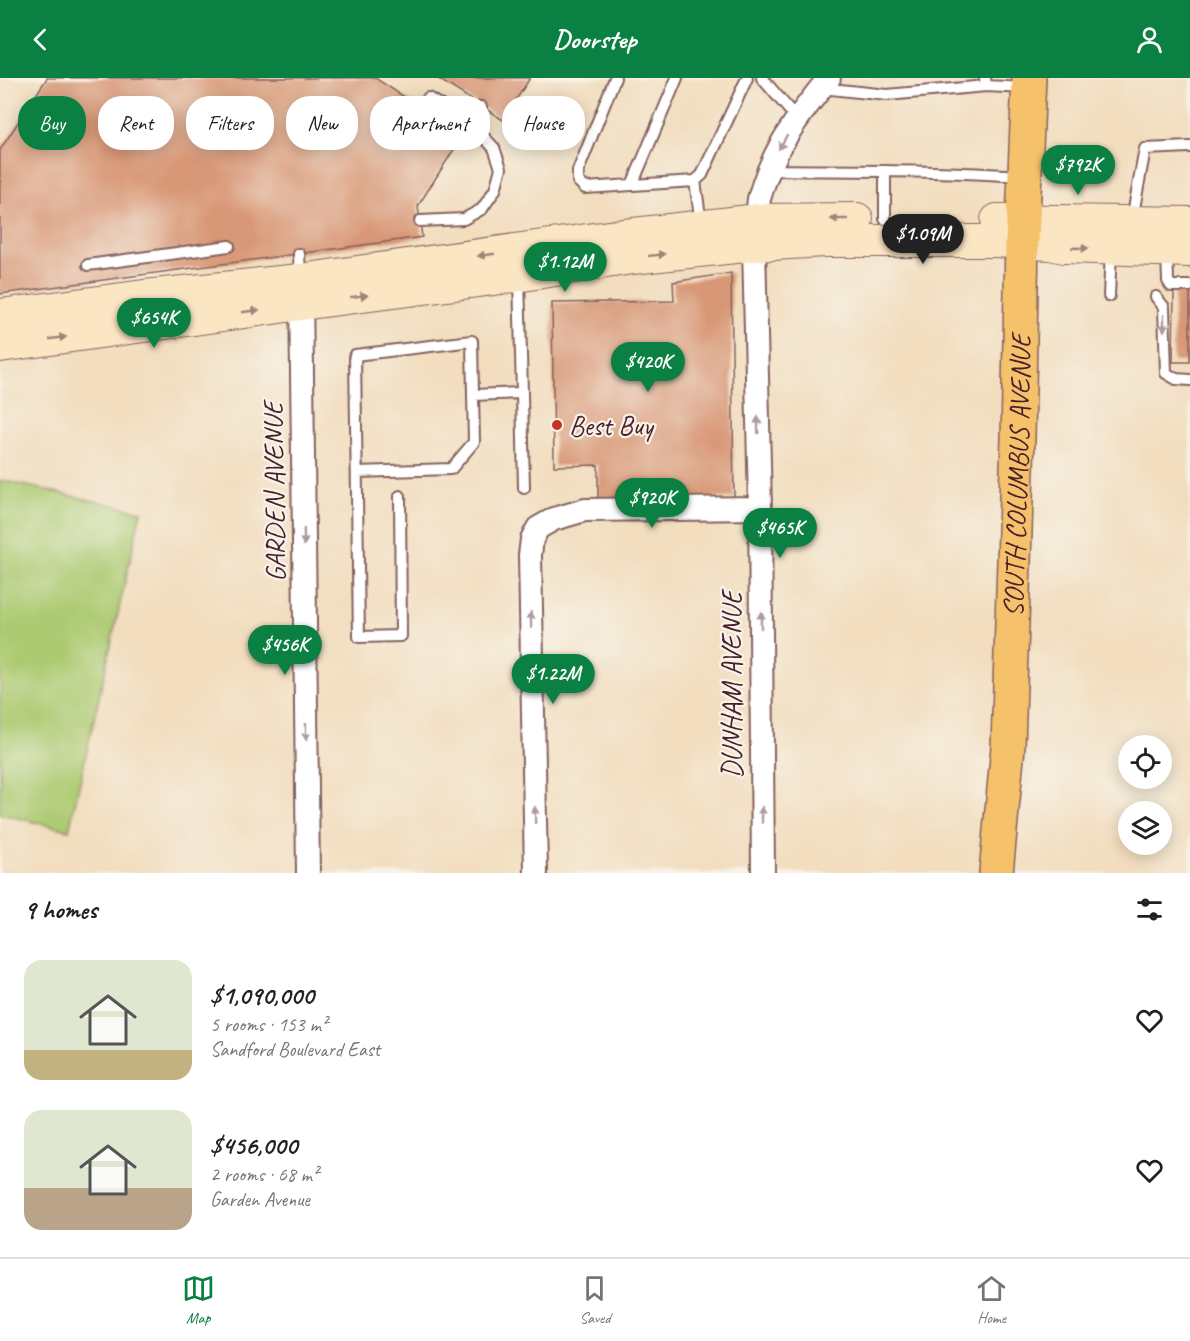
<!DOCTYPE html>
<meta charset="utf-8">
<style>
:root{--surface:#fff;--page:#f6f6f6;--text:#202124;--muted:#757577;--line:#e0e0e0;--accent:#0b8043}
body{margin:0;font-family:Caveat,sans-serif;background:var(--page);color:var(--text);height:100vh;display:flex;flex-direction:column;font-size:22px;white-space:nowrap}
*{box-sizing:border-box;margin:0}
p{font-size:20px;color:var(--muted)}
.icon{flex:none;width:33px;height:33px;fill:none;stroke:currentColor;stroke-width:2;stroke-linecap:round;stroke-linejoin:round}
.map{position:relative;height:795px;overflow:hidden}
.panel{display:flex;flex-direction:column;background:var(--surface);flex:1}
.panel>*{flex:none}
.guide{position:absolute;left:18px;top:18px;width:600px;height:54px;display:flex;gap:12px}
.buttons{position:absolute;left:1118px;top:657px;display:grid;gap:12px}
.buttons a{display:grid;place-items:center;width:54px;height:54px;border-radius:50%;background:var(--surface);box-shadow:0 3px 15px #0003;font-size:30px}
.price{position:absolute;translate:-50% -51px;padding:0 14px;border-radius:21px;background:var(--accent);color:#fff;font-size:20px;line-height:39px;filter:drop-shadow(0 2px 3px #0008)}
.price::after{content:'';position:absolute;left:50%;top:36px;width:18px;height:14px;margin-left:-9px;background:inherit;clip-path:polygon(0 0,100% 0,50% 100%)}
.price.on{background:#222;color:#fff}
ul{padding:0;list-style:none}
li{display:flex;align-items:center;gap:18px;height:150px;padding:0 24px}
li span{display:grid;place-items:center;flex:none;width:168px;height:120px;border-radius:18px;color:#555}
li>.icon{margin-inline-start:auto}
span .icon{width:72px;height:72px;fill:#fffc;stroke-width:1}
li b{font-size:26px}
h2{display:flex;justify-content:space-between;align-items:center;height:72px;padding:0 24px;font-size:26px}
.pill{padding:0 21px;border-radius:24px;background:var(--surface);box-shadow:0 3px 15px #0003;font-size:21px;line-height:54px}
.pill.on{background:var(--accent);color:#fff}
header{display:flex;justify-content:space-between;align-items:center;height:78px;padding:0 24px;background:var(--accent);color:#fff;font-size:27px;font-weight:700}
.dock{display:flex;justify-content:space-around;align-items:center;height:84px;border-top:2px solid var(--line);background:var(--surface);font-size:16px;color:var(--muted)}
.dock a{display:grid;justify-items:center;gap:3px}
.dock .on{color:var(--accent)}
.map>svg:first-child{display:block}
.green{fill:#acca71;stroke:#7b744e;stroke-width:1.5}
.building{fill:#d89776}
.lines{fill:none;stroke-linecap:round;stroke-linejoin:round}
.lane-casing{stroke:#85625e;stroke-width:14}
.street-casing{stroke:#85625e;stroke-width:26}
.secondary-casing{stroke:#85625e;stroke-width:34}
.primary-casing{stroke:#85625e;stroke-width:36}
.lane{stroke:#fff;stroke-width:10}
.street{stroke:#fff;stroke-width:22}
.secondary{stroke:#fbe6c4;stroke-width:32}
.primary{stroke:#f5c16b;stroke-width:33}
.oneway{fill:#ae9aa0}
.oneway2{fill:#a28278}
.poi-dot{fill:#c8321e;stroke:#f7f3e8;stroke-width:2}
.labels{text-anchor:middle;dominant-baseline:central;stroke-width:4.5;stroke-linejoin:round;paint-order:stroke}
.poi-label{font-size:28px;fill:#4a1f2b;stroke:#f7f3e8;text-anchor:start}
.street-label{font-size:28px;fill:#4a1f2b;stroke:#f7f3e8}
</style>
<header><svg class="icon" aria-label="back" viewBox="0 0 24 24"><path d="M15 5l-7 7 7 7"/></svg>Doorstep<svg class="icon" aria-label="person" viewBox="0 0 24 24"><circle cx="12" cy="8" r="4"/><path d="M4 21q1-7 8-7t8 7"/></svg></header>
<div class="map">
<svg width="1190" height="795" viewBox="0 0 1190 795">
<rect width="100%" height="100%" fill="#f7f3e8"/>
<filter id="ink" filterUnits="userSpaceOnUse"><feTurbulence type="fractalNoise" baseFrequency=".0167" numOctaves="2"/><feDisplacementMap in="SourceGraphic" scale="12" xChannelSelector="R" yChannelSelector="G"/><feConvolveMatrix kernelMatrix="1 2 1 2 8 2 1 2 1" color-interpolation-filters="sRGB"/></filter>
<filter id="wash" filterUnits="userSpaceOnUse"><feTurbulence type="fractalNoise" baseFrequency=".008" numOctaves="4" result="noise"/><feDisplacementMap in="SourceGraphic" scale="24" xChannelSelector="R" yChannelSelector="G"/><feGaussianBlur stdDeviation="1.35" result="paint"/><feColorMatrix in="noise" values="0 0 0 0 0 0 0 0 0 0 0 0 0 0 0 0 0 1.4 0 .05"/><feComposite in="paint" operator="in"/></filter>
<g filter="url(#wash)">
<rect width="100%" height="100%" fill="#f2ddbe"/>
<path class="green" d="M0 402 141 433 69 752 0 736Z"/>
<g id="blocks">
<path class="building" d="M47 0H375L463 57 418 128 422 159 0 216V72Z
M437 0H530L503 42Z
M731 195 734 420 598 422V387L554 388 552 225 674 223 673 204Z
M1174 214H1190V284H1173Z"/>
</g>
</g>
<g filter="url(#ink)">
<use href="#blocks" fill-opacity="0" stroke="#85625e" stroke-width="1.5"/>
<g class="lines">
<defs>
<path id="lane" d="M615 0 578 93V103L585 110 695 103 702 97 747 0
M762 0 797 41
M985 0 986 8 1026 10
M821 10 887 17 986 8
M428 20 472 46
M769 92C854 93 938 92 1023 98
M695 103 701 145
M632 107 677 0
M885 141V93
M1132 141 1145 71 1190 69
M420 143 464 141 482 131 495 112 501 90 494 70 472 46 481 29
M1167 174 1168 203 1171 208H1190
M299 176 300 199
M88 187 229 168
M1109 218 1111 172
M1156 219 1164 229 1166 295 1176 301 1190 302
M522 315 524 410
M357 394 451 391 474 364 473 317
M400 418 401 558 359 559 355 277 472 263 473 317 522 315 519 199"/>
<path id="street" d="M301 212 308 795
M536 795 530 477 532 461 538 450 554 441 585 432 760 430
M763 795 760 430 754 167C755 158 757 149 758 140 758 133 758 127 759 121 772 72 798 38 829 0"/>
<path id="secondary" d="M997 142 1190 145
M0 237 144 218 300 202 616 158 758 142 857 141
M0 268 301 226 523 197 632 180 754 167 825 163H995L1050 166 1064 169 1190 173"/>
<g id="primary">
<path id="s1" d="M996 795 1008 669 1018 360 1022 164 1029 0"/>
</g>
</defs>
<use href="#lane" class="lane-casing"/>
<use href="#street" class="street-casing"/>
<use href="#secondary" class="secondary-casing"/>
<use href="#primary" class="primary-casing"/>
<use href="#lane" class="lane"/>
<use href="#street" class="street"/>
<use href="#secondary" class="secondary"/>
<use href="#primary" class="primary"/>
</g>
<defs><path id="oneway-solid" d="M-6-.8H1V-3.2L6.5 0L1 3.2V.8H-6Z" transform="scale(1.5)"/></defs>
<g class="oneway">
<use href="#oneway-solid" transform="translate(783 64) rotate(120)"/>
<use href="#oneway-solid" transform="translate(1164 245) rotate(90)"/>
<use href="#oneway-solid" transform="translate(758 347) rotate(-91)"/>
<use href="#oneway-solid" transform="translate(304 459) rotate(89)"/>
<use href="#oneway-solid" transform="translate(531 542) rotate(-91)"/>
<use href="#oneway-solid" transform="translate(761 542) rotate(-90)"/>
<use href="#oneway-solid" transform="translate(306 654) rotate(89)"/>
<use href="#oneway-solid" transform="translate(535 737) rotate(-91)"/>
<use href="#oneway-solid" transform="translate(762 737) rotate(-90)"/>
</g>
<g class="oneway2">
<use href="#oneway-solid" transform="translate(839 141) rotate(180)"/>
<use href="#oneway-solid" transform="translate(1080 170) rotate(2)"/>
<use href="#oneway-solid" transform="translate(486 177) rotate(172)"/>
<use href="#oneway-solid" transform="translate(657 177) rotate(-6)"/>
<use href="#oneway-solid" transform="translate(359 218) rotate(-7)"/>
<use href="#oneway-solid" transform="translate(251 233) rotate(-8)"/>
<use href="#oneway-solid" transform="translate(58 260) rotate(-8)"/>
</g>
</g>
<circle class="poi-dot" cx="557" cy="347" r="6"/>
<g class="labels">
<g class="poi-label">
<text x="569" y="347">Best Buy</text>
</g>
<g class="street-label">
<text stroke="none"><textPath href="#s1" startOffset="398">SOUTH COLUMBUS AVENUE</textPath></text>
<text transform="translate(274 414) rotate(-91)">GARDEN AVENUE</text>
<text transform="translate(731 607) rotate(-90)">DUNHAM AVENUE</text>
</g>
</g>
</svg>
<div class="buttons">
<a><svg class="icon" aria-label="locate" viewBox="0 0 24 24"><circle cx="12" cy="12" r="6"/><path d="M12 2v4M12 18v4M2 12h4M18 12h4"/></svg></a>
<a><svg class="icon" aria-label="layers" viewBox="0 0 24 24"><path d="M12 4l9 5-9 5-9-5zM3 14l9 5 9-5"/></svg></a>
</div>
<b class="price" style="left:1078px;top:118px">$792K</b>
<b class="price on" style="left:923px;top:187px">$1.09M</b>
<b class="price" style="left:565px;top:215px">$1.12M</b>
<b class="price" style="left:154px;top:271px">$654K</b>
<b class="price" style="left:648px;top:315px">$420K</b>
<b class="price" style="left:652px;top:451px">$920K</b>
<b class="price" style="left:780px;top:481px">$465K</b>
<b class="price" style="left:285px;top:598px">$456K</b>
<b class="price" style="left:553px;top:627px">$1.22M</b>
<div class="guide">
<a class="pill on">Buy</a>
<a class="pill">Rent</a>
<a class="pill">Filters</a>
<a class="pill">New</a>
<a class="pill">Apartment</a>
<a class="pill">House</a>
</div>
</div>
<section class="panel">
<h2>9 homes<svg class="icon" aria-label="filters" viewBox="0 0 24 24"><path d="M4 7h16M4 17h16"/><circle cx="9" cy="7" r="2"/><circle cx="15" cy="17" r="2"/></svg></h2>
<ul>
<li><span style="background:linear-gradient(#dfe7d0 75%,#c2b280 0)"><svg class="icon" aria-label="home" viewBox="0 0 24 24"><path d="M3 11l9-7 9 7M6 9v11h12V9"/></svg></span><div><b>$1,090,000</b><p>5 rooms · 153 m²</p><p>Sandford Boulevard East</p></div><svg class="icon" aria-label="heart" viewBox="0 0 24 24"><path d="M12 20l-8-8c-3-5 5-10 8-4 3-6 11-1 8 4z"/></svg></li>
<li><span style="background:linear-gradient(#dfe7d0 65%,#b9a48a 0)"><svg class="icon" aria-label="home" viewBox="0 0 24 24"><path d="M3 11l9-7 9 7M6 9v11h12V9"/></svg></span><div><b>$456,000</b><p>2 rooms · 68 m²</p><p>Garden Avenue</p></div><svg class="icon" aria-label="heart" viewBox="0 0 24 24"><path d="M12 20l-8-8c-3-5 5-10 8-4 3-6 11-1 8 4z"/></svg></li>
</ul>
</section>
<nav class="dock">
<a class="on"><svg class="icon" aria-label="map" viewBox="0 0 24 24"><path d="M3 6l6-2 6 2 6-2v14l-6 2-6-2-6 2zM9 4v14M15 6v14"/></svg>Map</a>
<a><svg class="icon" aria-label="saved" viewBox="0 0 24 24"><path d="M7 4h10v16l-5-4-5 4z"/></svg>Saved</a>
<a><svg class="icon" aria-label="home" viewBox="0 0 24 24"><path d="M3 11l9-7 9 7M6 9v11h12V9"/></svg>Home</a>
</nav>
